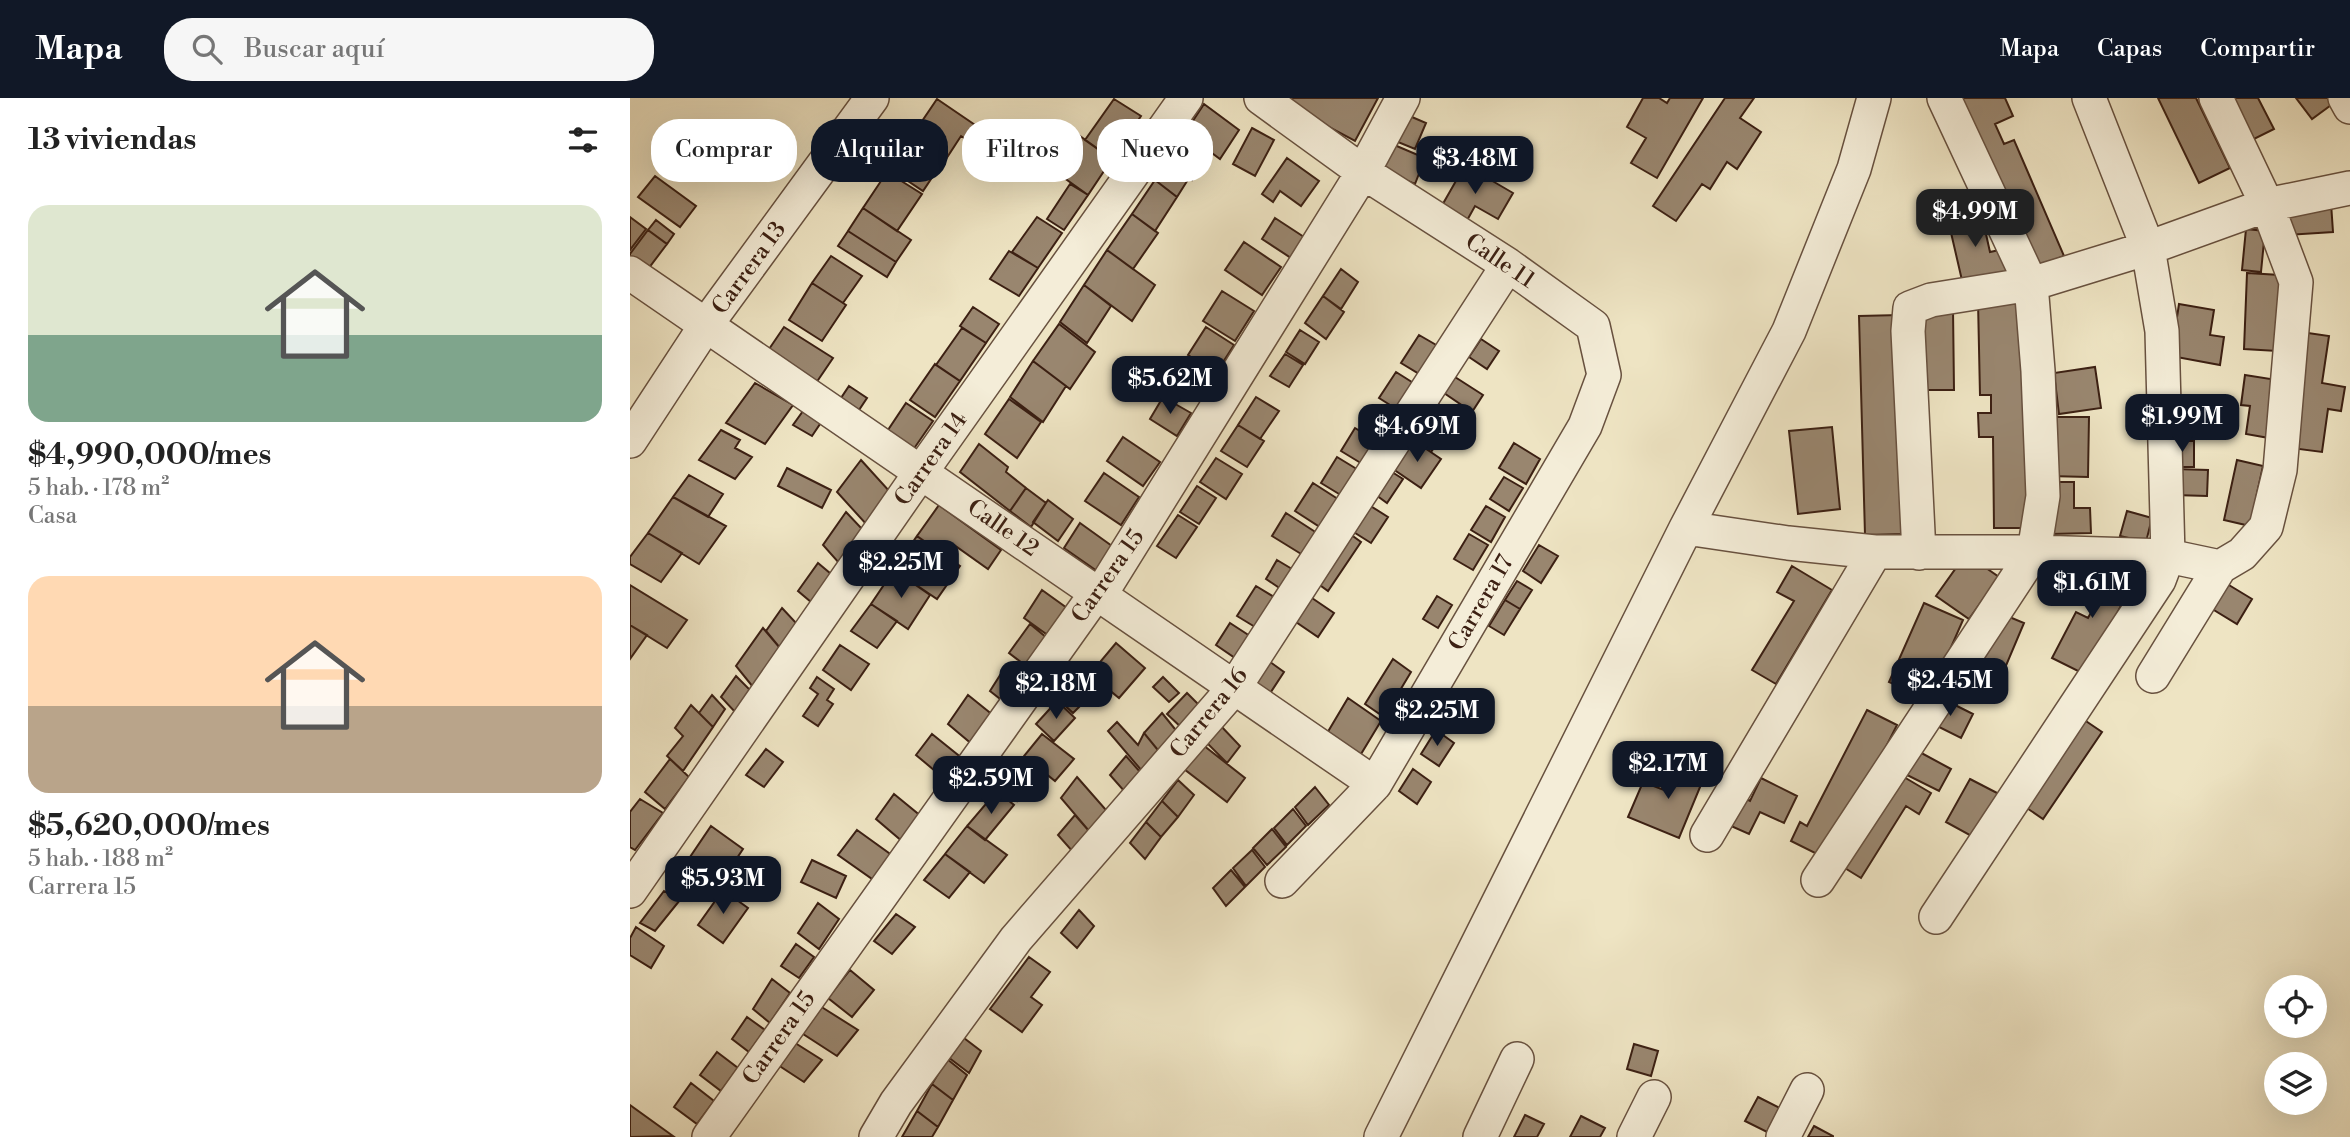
<!DOCTYPE html>
<html lang="es">
<meta charset="utf-8">
<style>
:root{--surface:#fff;--page:#f6f6f6;--text:#222;--muted:#767676;--accent:#111827}
body{margin:0;font-family:"Libre Bodoni",serif;background:var(--page);color:var(--text);height:100vh;display:flex;flex-direction:column;font-size:26px;white-space:nowrap}
*{box-sizing:border-box;margin:0}
p{font-size:23px;color:var(--muted)}
.icon{flex:none;width:38px;height:38px;fill:none;stroke:currentColor;stroke-width:2;stroke-linecap:round;stroke-linejoin:round}
.map{position:relative;flex:1;overflow:hidden}
.sheet{display:flex;flex-direction:column;background:var(--surface);width:630px}
.sheet>*{flex:none}
.banner{position:absolute;left:21px;top:21px;width:665px;height:63px;display:flex;gap:14px}
.fabs{position:absolute;left:1634px;top:877px;display:grid;gap:14px}
.fabs a{display:grid;place-items:center;width:63px;height:63px;border-radius:50%;background:var(--surface);box-shadow:0 7px 28px #0002;font-size:35px}
.price{position:absolute;translate:-50% -60px;padding:0 16px;border-radius:14px;background:var(--accent);color:#fff;font-size:23px;line-height:46px;filter:drop-shadow(0 2px 4px #0008)}
.price::after{content:'';position:absolute;left:50%;top:42px;width:21px;height:16px;margin-left:-10px;background:inherit;clip-path:polygon(0 0,100% 0,50% 100%)}
.price.selected{background:#222;color:#fff}
ul{padding:0;list-style:none}
li{display:grid;align-content:center;gap:14px;height:371px;padding:0 28px}
li span{display:grid;place-items:center;height:217px;border-radius:21px;color:#555}
li>.icon{margin-inline-start:auto}
span .icon{width:126px;height:126px;fill:#fffc;stroke-width:1}
li b{font-size:30px}
h2{display:flex;justify-content:space-between;align-items:center;height:84px;padding:0 28px;font-size:30px}
.tag{padding:0 24px;border-radius:28px;background:var(--surface);box-shadow:0 7px 28px #0002;font-size:24px;line-height:63px}
.tag.selected{background:var(--accent);color:#fff}
header{display:flex;align-items:center;gap:42px;box-sizing:border-box;height:98px;padding:0 35px;background:var(--accent);color:#fff}
header strong{font-size:33px}
nav{display:flex;gap:38px;margin-inline-start:auto;font-size:24px}
.search{width:490px;height:63px;background:var(--page);display:flex;align-items:center;gap:18px;box-sizing:border-box;padding:0 24px;border-radius:28px;color:var(--muted);font-size:26px}
main{display:flex;flex:1;min-height:0}
.map>svg:first-child{display:block}
.building{fill:#99866f;stroke:#3c2013;stroke-width:2}
.lines{fill:none;stroke-linecap:round;stroke-linejoin:round}
.minor-casing{stroke:#68513f;stroke-width:36}
.minor{stroke:#f4edd8;stroke-width:33}
.labels{text-anchor:middle;dominant-baseline:central;stroke-width:5;stroke-linejoin:round;paint-order:stroke}
.street-label{font-size:23px;fill:#3c2013;stroke:#f4edd8}
</style>
<header>
<strong>Mapa</strong>
<div class="search"><svg class="icon" aria-label="search" viewBox="0 0 24 24"><circle cx="10" cy="10" r="6"/><path d="M15 15l6 6"/></svg>Buscar aquí</div>
<nav><a>Mapa</a><a>Capas</a><a>Compartir</a></nav>
</header>
<main>
<section class="sheet">
<h2>13 viviendas<svg class="icon" aria-label="filters" viewBox="0 0 24 24"><path d="M4 7h16M4 17h16"/><circle cx="9" cy="7" r="2"/><circle cx="15" cy="17" r="2"/></svg></h2>
<ul>
<li><span style="background:linear-gradient(#dfe7d0 60%,#7fa58c 0)"><svg class="icon" aria-label="home" viewBox="0 0 24 24"><path d="M3 11l9-7 9 7M6 9v11h12V9"/></svg></span><div><b>$4,990,000/mes</b><p>5 hab. · 178 m²</p><p>Casa</p></div></li>
<li><span style="background:linear-gradient(#ffd9b3 60%,#b9a48a 0)"><svg class="icon" aria-label="home" viewBox="0 0 24 24"><path d="M3 11l9-7 9 7M6 9v11h12V9"/></svg></span><div><b>$5,620,000/mes</b><p>5 hab. · 188 m²</p><p>Carrera 15</p></div></li>
</ul>
</section>
<div class="map">
<svg width="1720" height="1039" viewBox="0 0 1720 1039">
<rect width="100%" height="100%" fill="#eee4c3"/>
<filter id="stains"><feTurbulence type="fractalNoise" baseFrequency=".00286" numOctaves="4"/><feColorMatrix values="0 0 0 0 .2 0 0 0 0 .09 0 0 0 0 .02 0 0 0 .5 -.17"/></filter>
<radialGradient id="worn" r=".72"><stop offset=".6" stop-color="#630" stop-opacity="0"/><stop offset="1" stop-color="#630" stop-opacity=".3"/></radialGradient>
<path class="building" d="M645 0H748L725 43Z
M1013 0H1029L1037 5 1040 0H1073L1027 80 1001 65 1016 40 997 29Z
M1095 0H1124L1110 20 1131 34 1107 71 1097 64 1080 91 1072 86 1046 123 1023 108Z
M1326 0H1375L1383 18 1365 26 1374 46 1384 42 1434 158 1407 169Z
M1528 0H1566L1600 70 1569 85Z
M1598 0H1628L1644 31 1620 43Z
M1666 0H1706L1708 2 1682 21Z
M307 1 351 31 342 45 331 38 316 61 282 38Z
M484 1 511 18 482 61 455 42Z
M574 6 609 32 590 61 555 35Z
M775 16 796 25 785 51 763 42Z
M436 28 482 61 458 97 412 64Z
M622 30 644 42 625 78 603 66Z
M552 40 577 59 562 82 537 62Z
M755 43 795 60 785 86 744 69Z
M278 44 311 66 293 93 260 71Z
M657 60 689 83 671 108 650 93 643 104 632 96Z
M537 62 559 80 547 99 525 82Z
M835 67 883 95 868 121 845 108 835 126 810 111Z
M257 74 292 96 267 133 233 110Z
M25 78 66 108 50 129 8 99Z
M525 82 547 99 525 133 502 116Z
M440 86 458 97 434 132 417 121Z
M1349 105 1360 154 1374 151 1381 180 1334 191 1316 113Z
M1701 105 1703 134 1657 137 1656 107Z
M233 110 281 142 266 164 218 133Z
M502 116 528 135 503 171 477 152Z
M0 119 16 131 0 152Z
M407 119 432 135 408 170 382 154Z
M645 120 674 139 661 160 632 141Z
M26 122 44 136 37 146 18 132Z
M1616 131 1635 133 1631 174 1612 172Z
M18 132 37 146 12 179 0 170V156Z
M218 133 266 164 257 179 208 148Z
M614 144 651 169 632 197 595 172Z
M477 152 525 187 502 223 454 187Z
M379 153 408 170 389 198 360 181Z
M201 158 232 178 213 205 182 185Z
M711 171 728 184 711 211 693 198Z
M1617 175 1650 177 1647 253 1614 251Z
M182 185 216 207 192 243 159 222Z
M454 187 481 208 457 245 430 224Z
M592 193 624 213 605 243 573 223Z
M693 198 714 214 696 241 675 225Z
M1393 202 1397 430H1364L1363 339H1349L1348 315H1361V297H1350L1348 203Z
M1549 206 1584 212 1580 237 1594 239 1590 267 1541 258Z
M343 209 369 226 356 245 330 228Z
M1288 211H1323L1324 292H1288Z
M1270 217 1276 436 1235 437 1229 218Z
M429 226 465 254 440 291 403 263Z
M154 229 203 260 182 291 133 260Z
M576 229 604 247 586 275 558 257Z
M332 230 356 245 330 283 306 267Z
M670 232 689 244 675 266 656 254Z
M1678 235 1699 238 1692 285 1715 289 1711 313 1698 311 1692 354 1661 350Z
M789 237 808 248 791 277 771 265Z
M851 241 869 253 857 271 839 259Z
M655 256 673 267 659 289 640 278Z
M403 263 436 288 413 324 380 299Z
M305 266 330 283 305 319 280 302Z
M1465 269 1471 310 1429 316 1424 275Z
M766 274 785 286 768 312 749 300Z
M1615 277 1647 282 1639 340 1616 336 1620 308 1611 307Z
M825 279 853 297 842 314 814 295Z
M125 285 163 307 135 346 96 325Z
M219 288 237 300 225 318 207 306Z
M533 299 561 315 547 338 520 321Z
M626 299 649 313 630 341 608 327Z
M379 301 411 324 387 360 355 336Z
M276 305 303 323 283 352 256 335Z
M807 305 826 318 816 332 798 320Z
M173 313 192 323 182 338 163 327Z
M1420 319H1459L1458 379 1419 378Z
M798 320 816 332 801 354 783 342Z
M608 327 634 343 617 369 591 353Z
M1202 329 1210 411 1168 416 1159 333Z
M725 330 748 344 734 367 711 353Z
M91 332 110 342 105 350 122 359 105 381 69 362Z
M493 339 530 364 513 388 477 363Z
M783 342 811 361 791 390 763 371Z
M1540 343H1564V369H1540Z
M884 345 910 361 896 386 869 370Z
M349 346 378 369 376 374 396 390 380 413 330 374Z
M707 359 730 373 714 399 691 385Z
M586 360 612 376 596 401 570 384Z
M231 362 261 395 237 427 207 394Z
M1607 362 1633 368 1620 428 1594 422Z
M157 370 201 392 192 410 148 388Z
M1545 371 1578 372 1577 398 1544 397Z
M762 374 773 381 757 405 746 397Z
M474 375 509 399 491 427 455 403Z
M59 377 93 396 78 419 43 399Z
M874 379 893 390 879 413 860 401Z
M1420 384H1444V410H1460L1461 435 1421 436Z
M683 385 711 403 693 431 665 413Z
M567 388 586 400 569 426 550 414Z
M396 390 416 405 401 429 380 413Z
M43 399 96 428 69 466 18 435Z
M418 402 443 421 428 443 403 424Z
M309 407 371 452 358 471 324 447 316 459 287 438Z
M739 407 758 419 741 445 722 433Z
M856 408 875 419 861 444 841 432Z
M1497 413 1522 420 1516 444 1490 438Z
M216 414 233 432 209 465 193 447Z
M656 415 690 437 676 459 642 438Z
M548 417 567 429 546 460 527 448Z
M450 425 482 448 467 473 434 450Z
M18 435 52 455 31 484 0 466V459Z
M720 436 731 444 698 493 687 485Z
M839 436 858 447 843 472 824 461Z
M287 438 330 468 307 501 264 472Z
M909 447 928 458 911 485 893 473Z
M1336 456 1369 479 1339 521 1306 498Z
M647 462 667 474 654 493 636 481Z
M188 465 201 476 181 504 168 493Z
M1462 466 1502 486 1456 577 1422 560 1446 514 1458 520 1469 500 1449 490Z
M1162 468 1202 492 1146 586 1122 572 1164 503 1147 494Z
M264 472 300 497 278 531 241 506Z
M1589 481 1622 501 1607 526 1574 506Z
M887 483 902 492 890 511 875 502Z
M0 487 57 522 37 550 0 527Z
M626 488 649 502 630 532 607 518Z
M412 492 437 510 419 538 394 520Z
M679 498 704 515 688 539 663 522Z
M807 498 822 507 808 530 793 521Z
M875 502 890 511 874 537 859 528Z
M1294 505 1333 522 1308 579 1293 573 1284 595 1259 584Z
M241 506 267 523 247 550 221 533Z
M152 510 167 526 150 550 136 533Z
M1365 513 1394 525 1375 570 1346 559Z
M600 525 623 540 608 562 586 547Z
M400 526 417 540 396 568 379 555Z
M0 527 17 537 0 561Z
M133 530 150 550 123 589 106 568Z
M486 545 515 570 489 600 460 576Z
M210 547 239 566 221 592 193 572Z
M636 561 654 574 637 600 619 587Z
M763 561 781 574 754 619 735 606Z
M374 571 388 581 374 604 360 593Z
M106 578 120 592 105 614 91 599Z
M187 579 204 591 197 602 203 606 188 628 173 618 188 596 180 590Z
M445 579 462 596 443 615 427 600Z
M533 579 549 595 539 604 523 589Z
M557 595 573 611 553 631 537 616Z
M82 597 95 611 83 629 69 615Z
M338 597 364 618 343 647 318 626Z
M1309 599 1343 616 1331 640 1297 623Z
M718 600 751 623 728 661 696 637Z
M427 603 445 620 424 643 406 626Z
M61 607 83 629 53 673 37 658 53 638 45 630Z
M1237 612 1267 627 1199 762 1161 743 1170 724 1177 728Z
M532 615 549 636 531 656 514 635Z
M1444 615 1472 634 1413 721 1385 702Z
M487 624 508 647 514 635 528 652 512 673 478 633Z
M590 627 610 648 597 665 577 645Z
M806 632 824 645 809 668 791 656Z
M302 636 333 661 317 683 286 657Z
M412 636 444 661 425 683 394 658Z
M573 647 615 680 597 704 554 671Z
M136 651 153 664 134 689 116 677Z
M1284 651 1321 671 1309 693 1273 675Z
M496 658 511 675 495 694 480 677Z
M40 661 59 679 35 711 15 694Z
M391 662 408 675 387 703 369 690Z
M1045 665 1075 677 1049 740 998 719 1013 684 1034 692Z
M783 671 801 684 787 706 769 693Z
M1262 672 1301 695 1289 716 1276 708 1231 780 1205 764Z
M447 679 476 712 459 733 431 700Z
M1131 680 1167 698 1154 725 1130 714 1119 736 1092 724 1106 696 1120 703Z
M1340 681 1369 696 1345 740 1316 724Z
M548 682 564 697 548 719 532 703Z
M685 689 699 707 678 727 665 709Z
M367 693 384 707 355 742 337 728Z
M264 696 292 719 273 744 246 721Z
M10 701 33 715 5 752 0 749V714Z
M532 703 548 719 531 739 516 724Z
M663 711 676 728 657 747 644 730Z
M445 717 459 733 443 754 428 737Z
M516 724 531 739 515 761 500 745Z
M81 728 113 751 91 784 58 762Z
M337 728 377 757 354 785 315 756Z
M642 731 656 749 637 767 623 750Z
M227 732 263 758 245 783 208 757Z
M622 752 635 769 616 788 603 770Z
M315 756 340 774 319 800 294 782Z
M182 762 216 778 206 800 171 784Z
M601 772 615 789 596 808 583 790Z
M93 792 118 810 93 845 68 827Z
M34 793 50 802 25 833 10 825Z
M188 805 209 821 189 851 168 835Z
M449 812 464 828 447 850 431 835Z
M266 816 285 829 262 856 244 843Z
M6 829 34 848 21 870 0 857V840Z
M166 846 184 859 169 880 151 868Z
M399 859 420 874 401 899 412 907 392 934 360 911Z
M220 872 244 892 222 919 198 900Z
M142 881 160 895 140 925 123 911Z
M190 908 228 932 207 958 170 934Z
M117 919 135 932 119 954 102 941Z
M330 937 351 953 339 975 318 959Z
M162 943 192 962 174 984 145 965Z
M1004 946 1028 953 1021 978 997 971Z
M87 954 108 970 91 993 70 977Z
M317 961 337 977 323 1002 302 986Z
M61 985 84 1003 67 1026 44 1009Z
M302 986 323 1002 308 1029 287 1013Z
M1128 999 1150 1010 1137 1034 1115 1023Z
M0 1007 43 1038 0 1039Z
M287 1013 308 1029 302 1039H272Z
M895 1017 914 1026 907 1039H884Z
M951 1018 975 1030 970 1039H940Z
M1184 1028 1203 1038V1039H1178Z"/>
<g class="lines">
<defs>
<path id="minor" d="M631 0 733 74 878 167 963 228 974 277 955 328 745 686 652 783
M1715 0 1720 9
M0 175 745 686
M0 343 76 227 242 0
M1056 430 1158 445 1245 454H1404L1538 458 1590 469
M1289 455 1278 233 1280 210 1301 202 1401 186 1518 150 1637 107 1720 90
M1523 578 1590 469 1612 456 1636 429 1650 372 1666 184 1637 107 1586 0
M1077 737 1245 454
M1188 782 1404 454 1413 398 1408 273 1401 186 1314 0
M0 793 291 374 556 0
M1306 819 1529 482 1538 458 1532 233 1518 150 1459 0
M79 1039 460 504 470 497 733 74 773 0
M246 1039 266 1005 386 841 604 590 878 167
M751 1039 1056 430 1159 233 1224 71 1244 0
M850 1039 887 961
M1004 1039 1024 999
M1153 1039 1177 992"/>
</defs>
<use href="#minor" class="minor-casing"/>
<use href="#minor" class="minor"/>
</g>
<g class="labels">
<g class="street-label">
<text transform="translate(870 163) rotate(34)">Calle 11</text>
<text transform="translate(119 170) rotate(-54)">Carrera 13</text>
<text transform="translate(301 361) rotate(-55)">Carrera 14</text>
<text transform="translate(373 430) rotate(35)">Calle 12</text>
<text transform="translate(478 478) rotate(-55)">Carrera 15</text>
<text transform="translate(851 505) rotate(-60)">Carrera 17</text>
<text transform="translate(579 615) rotate(-51)">Carrera 16</text>
<text transform="translate(149 940) rotate(-55)">Carrera 15</text>
</g>
</g>
<rect width="100%" height="100%" filter="url(#stains)"/>
<rect width="100%" height="100%" fill="url(#worn)"/>
</svg>
<div class="fabs">
<a><svg class="icon" aria-label="locate" viewBox="0 0 24 24"><circle cx="12" cy="12" r="6"/><path d="M12 2v4M12 18v4M2 12h4M18 12h4"/></svg></a>
<a><svg class="icon" aria-label="layers" viewBox="0 0 24 24"><path d="M12 4l9 5-9 5-9-5zM3 14l9 5 9-5"/></svg></a>
</div>
<b class="price" style="left:845px;top:98px">$3.48M</b>
<b class="price selected" style="left:1345px;top:151px">$4.99M</b>
<b class="price" style="left:540px;top:318px">$5.62M</b>
<b class="price" style="left:1552px;top:356px">$1.99M</b>
<b class="price" style="left:787px;top:366px">$4.69M</b>
<b class="price" style="left:271px;top:502px">$2.25M</b>
<b class="price" style="left:1462px;top:522px">$1.61M</b>
<b class="price" style="left:1320px;top:620px">$2.45M</b>
<b class="price" style="left:426px;top:623px">$2.18M</b>
<b class="price" style="left:807px;top:650px">$2.25M</b>
<b class="price" style="left:1038px;top:703px">$2.17M</b>
<b class="price" style="left:361px;top:718px">$2.59M</b>
<b class="price" style="left:93px;top:818px">$5.93M</b>
<div class="banner">
<a class="tag">Comprar</a>
<a class="tag selected">Alquilar</a>
<a class="tag">Filtros</a>
<a class="tag">Nuevo</a>
</div>
</div>
</main>
